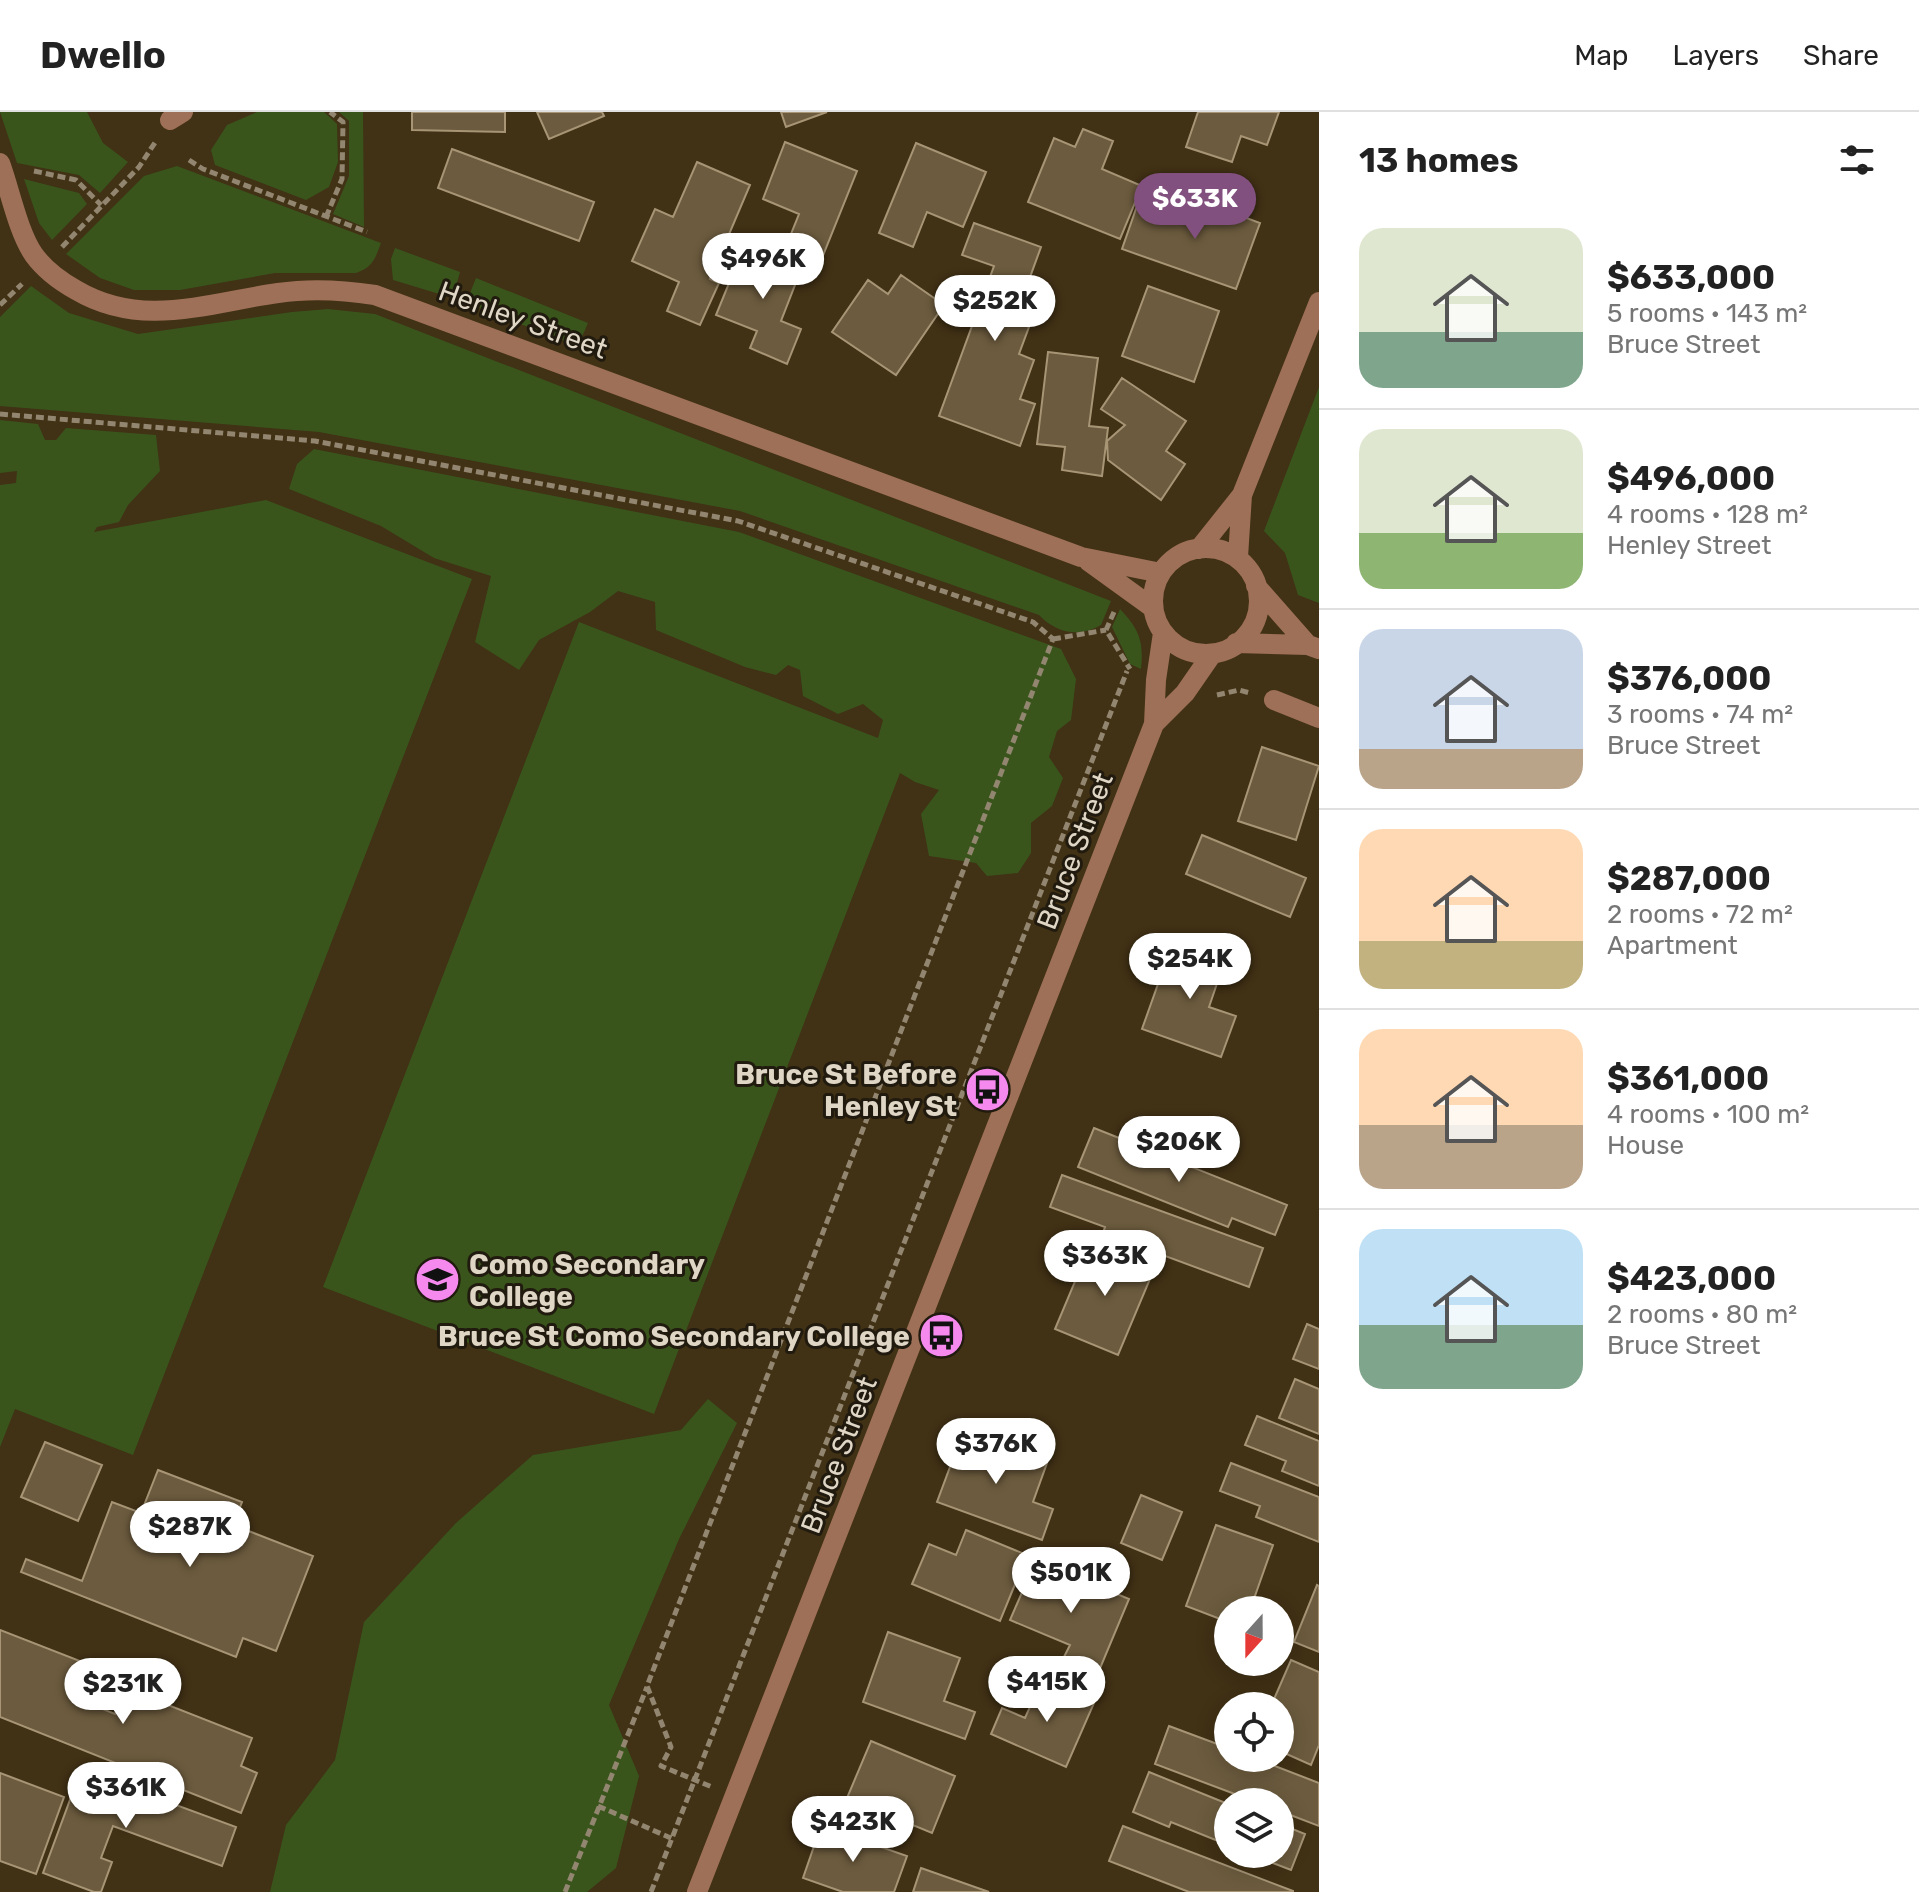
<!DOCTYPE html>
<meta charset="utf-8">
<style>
:root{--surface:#fff;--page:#f6f6f6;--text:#222;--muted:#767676;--line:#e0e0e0;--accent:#81507e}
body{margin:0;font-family:Rubik,sans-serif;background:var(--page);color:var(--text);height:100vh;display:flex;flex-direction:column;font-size:30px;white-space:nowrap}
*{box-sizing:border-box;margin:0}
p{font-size:26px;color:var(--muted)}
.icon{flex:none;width:44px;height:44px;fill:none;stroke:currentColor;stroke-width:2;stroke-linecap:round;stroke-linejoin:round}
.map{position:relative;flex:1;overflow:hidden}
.panel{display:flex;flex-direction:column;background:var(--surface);width:600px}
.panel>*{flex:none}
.needle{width:52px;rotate:201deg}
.tools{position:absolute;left:1214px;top:1484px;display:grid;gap:16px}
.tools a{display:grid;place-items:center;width:80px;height:80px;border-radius:50%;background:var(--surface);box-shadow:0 4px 20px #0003;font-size:40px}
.price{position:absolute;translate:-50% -68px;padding:0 18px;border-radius:28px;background:#fff;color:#222;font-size:26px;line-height:52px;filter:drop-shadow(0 2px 4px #0008)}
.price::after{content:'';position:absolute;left:50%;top:48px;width:24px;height:18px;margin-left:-12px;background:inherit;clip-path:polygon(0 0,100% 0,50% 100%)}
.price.active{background:var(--accent);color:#fff}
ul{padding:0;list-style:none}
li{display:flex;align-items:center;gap:24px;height:200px;padding:0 40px}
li+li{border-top:2px solid var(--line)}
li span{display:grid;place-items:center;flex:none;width:224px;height:160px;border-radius:24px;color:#555}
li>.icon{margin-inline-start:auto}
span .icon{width:96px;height:96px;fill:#fffc;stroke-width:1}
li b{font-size:34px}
h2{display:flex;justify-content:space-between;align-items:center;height:96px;padding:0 40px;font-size:34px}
header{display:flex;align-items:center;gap:48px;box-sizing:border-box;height:112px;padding:0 40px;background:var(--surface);border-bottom:2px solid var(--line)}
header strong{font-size:38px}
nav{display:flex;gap:44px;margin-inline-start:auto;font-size:28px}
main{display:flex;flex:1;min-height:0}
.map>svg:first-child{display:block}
.green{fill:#39551c}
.building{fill:#6c5b3e;stroke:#a79576;stroke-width:2}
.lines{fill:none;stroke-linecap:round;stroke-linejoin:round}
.path{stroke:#928670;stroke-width:5;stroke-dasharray:8 4;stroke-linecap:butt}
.minor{stroke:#9e7058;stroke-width:20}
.labels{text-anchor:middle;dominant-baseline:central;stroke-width:6;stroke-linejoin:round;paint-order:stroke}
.street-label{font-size:28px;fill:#dfd6c6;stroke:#211a0e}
.poi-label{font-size:28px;font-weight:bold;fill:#dfd6c6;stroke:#211a0e;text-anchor:end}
</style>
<header>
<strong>Dwello</strong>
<nav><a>Map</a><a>Layers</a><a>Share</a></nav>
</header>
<main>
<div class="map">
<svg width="1319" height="1780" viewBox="0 0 1319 1780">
<rect width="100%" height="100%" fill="#413115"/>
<path class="green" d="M0 0H87L103 31 128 50 100 81 79 63 17 51Z
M257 0H324L337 12 338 50 329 75 306 88 215 53 211 38 227 13Z
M339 0H363L364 115 333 102 349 64V9Z
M177 54 381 131C375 147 373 155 356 161H275L180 178H134L100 166 66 142 144 64Z
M24 67 79 81 87 92 52 128 39 111Z
M395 136 460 160 456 174 446 184 393 168 391 147Z
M476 166 588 211 578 234 466 191Z
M31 174 69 201 138 222 292 200 328 197 375 202 1111 489 1101 513C1079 526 1056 521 1039 503L740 399 319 320 0 294V205Z
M1319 275V491L1298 483 1285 441 1264 419Z
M0 308 38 312 45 328H56L66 316 156 323 160 359 128 393 119 410 97 415 94 420 266 388 472 467 133 1343 15 1297 0 1335V373L16 371 17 359 0 361Z
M314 337 739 420 1061 537 1076 567 1071 608 1057 619 1049 645 1063 666 1052 694 1031 711V741L1018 761 987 764 976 751 929 744 921 702 939 678 915 670 900 661 654 1302 323 1175 579 510 878 626 883 608 863 592 838 602 803 584 800 558 788 553 776 563 745 555 656 518 655 490 618 479 590 500 539 528 519 558 475 530 491 464 434 446 381 414 289 377 297 352Z
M1120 497C1139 517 1144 529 1141 557L1130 552 1112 515Z
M708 1287 737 1311 679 1427 609 1593 639 1664 616 1756 587 1780H270L286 1713 335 1648 364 1510 456 1411 533 1343 681 1318Z"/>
<path class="building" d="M412 0H505V20L412 18Z
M537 0H602L604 4 549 27Z
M781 0H827L786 15Z
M1198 0H1279L1267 33 1241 24 1232 50 1186 35Z
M1083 17 1113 29 1102 57 1142 74 1120 127 1028 90 1054 26 1075 35Z
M785 30 857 59 822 146 787 132 799 102 763 87Z
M916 31 986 60 963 115 927 100 913 135 879 121Z
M452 37 594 90 579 129 438 76Z
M697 50 750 73 710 167 719 171 700 213 667 199 679 170 632 149 655 97 673 105Z
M1196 87 1260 111 1236 177 1122 137 1138 91 1188 109Z
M974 111 1041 135 1014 209 1029 215 1019 242 1034 248 1020 287 1035 292 1020 334 939 304 994 154 962 143Z
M745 132 802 155 781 209 801 217 787 252 750 236 757 219 716 203Z
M901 163 944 193 896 263 832 220 868 168 888 182Z
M1148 174 1219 199 1194 270 1122 244Z
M1048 240 1098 246 1089 314 1108 316 1102 364 1062 358 1065 335 1037 332Z
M1122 266 1186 309 1166 339 1185 352 1161 388 1108 348 1107 329 1125 313 1101 297Z
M1262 635 1319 654 1296 728 1238 709Z
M1202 723 1306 766 1290 805 1186 762Z
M1174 827 1226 845 1209 895 1236 904 1221 945 1142 917Z
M1094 1016 1287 1093 1275 1123 1232 1106 1228 1115 1078 1055Z
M1062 1063 1263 1136 1249 1175 1103 1121 1105 1115 1050 1095Z
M1092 1129 1155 1155 1118 1243 1055 1217Z
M1307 1212 1319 1217V1257L1293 1247Z
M1295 1267 1319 1277V1322L1279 1306Z
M1257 1304 1319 1329V1374L1282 1359 1286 1349 1245 1333Z
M963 1320 1047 1351 1033 1390 1053 1397 1042 1428 937 1390Z
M45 1330 102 1353 78 1409 21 1385Z
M1231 1351 1319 1385V1430L1256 1405 1260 1394 1220 1379Z
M158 1358 242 1390 233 1413 313 1444 276 1539 243 1526 236 1545 21 1460 26 1447 82 1469 112 1390 141 1401Z
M1141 1383 1182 1400 1162 1448 1121 1431Z
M1216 1413 1273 1433 1250 1498H1228V1510L1186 1494Z
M966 1418 1027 1443 1000 1509 912 1472 929 1432 956 1443Z
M1036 1448 1129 1487 1096 1566 1061 1551 1070 1533 1010 1508Z
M1317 1473 1319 1474V1540L1294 1530Z
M0 1518 85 1551 72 1585 115 1602 125 1576 252 1626 241 1654 257 1661 241 1701 0 1605Z
M888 1520 960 1546 944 1589 975 1600 965 1627 863 1590Z
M1291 1548 1319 1560V1633L1311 1653 1280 1639V1594H1271Z
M1042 1568 1094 1591 1066 1655 991 1622 1002 1596 1025 1606Z
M1169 1614 1228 1636V1646H1254L1319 1671V1714L1280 1699V1690H1256L1155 1652Z
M871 1629 955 1664 932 1721 847 1686Z
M81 1658 236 1715 222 1754 113 1714 101 1746 112 1750 101 1780H94L43 1761Z
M1149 1660 1228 1692V1733L1171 1710 1169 1715 1133 1700Z
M0 1661 64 1685 36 1762 0 1749Z
M1280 1712 1305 1722 1291 1758 1250 1742H1280Z
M821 1714 907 1744 894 1780H843L803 1766Z
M1123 1714 1293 1779V1780H1189L1109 1749Z
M921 1756 989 1780H913Z"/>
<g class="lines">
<path class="path" d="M189 48 203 57 367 120
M34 59 76 68 101 93
M326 105 342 67 343 10 330 0
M62 135 139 55 156 29
M0 193 22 172
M0 302 315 329 738 409 1033 510 1053 527 647 1574 671 1635 661 1654 712 1675
M1114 500 1106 518 1130 557
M1053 527 1106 518
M1217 583 1239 578 1250 581
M598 1694 673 1727
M565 1780 647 1575
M651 1780 1127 559"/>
<path class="minor" d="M170 8 183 0
M0 51C10 78 18 120 34 143 45 158 60 169 76 178 142 217 207 191 278 181 311 176 343 178 375 183L1081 445 1161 461
M1153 489a53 53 0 1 1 106 0a53 53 0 1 1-106 0Z
M1199 437 1242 383 1319 190
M1238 445 1242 383
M1088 449 1153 496
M1256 474 1308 533
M1236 531 1308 533 1319 537
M1274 588 1319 606
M1154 612 1185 581 1212 542
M697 1780 1154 612 1156 568 1163 521"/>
</g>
<defs>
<symbol id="bus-disc" viewBox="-11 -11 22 22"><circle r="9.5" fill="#f589ee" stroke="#211a0e"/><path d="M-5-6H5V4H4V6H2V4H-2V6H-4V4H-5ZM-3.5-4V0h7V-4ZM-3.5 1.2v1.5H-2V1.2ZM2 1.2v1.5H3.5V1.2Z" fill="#111"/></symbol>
<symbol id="school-disc" viewBox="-11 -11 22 22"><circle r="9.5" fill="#f589ee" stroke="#211a0e"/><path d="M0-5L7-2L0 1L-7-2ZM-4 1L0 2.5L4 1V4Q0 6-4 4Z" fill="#111"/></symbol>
</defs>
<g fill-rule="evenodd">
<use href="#bus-disc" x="962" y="952" width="51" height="51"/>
<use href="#school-disc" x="412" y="1142" width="51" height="51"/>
<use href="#bus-disc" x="916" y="1198" width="51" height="51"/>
</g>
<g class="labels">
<g class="street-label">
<text transform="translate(523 208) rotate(20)">Henley Street</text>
<text transform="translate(1075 739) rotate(-69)">Bruce Street</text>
<text transform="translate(839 1343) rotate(-69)">Bruce Street</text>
</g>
<g class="poi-label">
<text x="957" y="962">Bruce St Before<tspan x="957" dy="32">Henley St</tspan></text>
<text x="469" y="1152" text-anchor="start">Como Secondary<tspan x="469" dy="32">College</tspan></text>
<text x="910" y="1224">Bruce St Como Secondary College</text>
</g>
</g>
</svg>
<div class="tools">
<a><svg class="needle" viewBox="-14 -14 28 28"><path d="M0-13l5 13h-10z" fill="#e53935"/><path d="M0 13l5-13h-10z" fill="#767676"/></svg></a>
<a><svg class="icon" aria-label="locate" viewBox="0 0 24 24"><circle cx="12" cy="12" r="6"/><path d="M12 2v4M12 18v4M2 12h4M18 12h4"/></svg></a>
<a><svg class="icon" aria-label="layers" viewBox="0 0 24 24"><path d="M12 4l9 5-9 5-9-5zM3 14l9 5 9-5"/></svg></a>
</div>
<b class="price active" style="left:1195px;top:129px">$633K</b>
<b class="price" style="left:763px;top:189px">$496K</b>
<b class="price" style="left:995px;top:231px">$252K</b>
<b class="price" style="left:1190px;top:889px">$254K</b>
<b class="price" style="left:1179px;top:1072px">$206K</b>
<b class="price" style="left:1105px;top:1186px">$363K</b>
<b class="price" style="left:996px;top:1374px">$376K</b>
<b class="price" style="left:190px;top:1457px">$287K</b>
<b class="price" style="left:1071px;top:1503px">$501K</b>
<b class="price" style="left:1047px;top:1612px">$415K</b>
<b class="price" style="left:123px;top:1614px">$231K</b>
<b class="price" style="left:126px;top:1718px">$361K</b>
<b class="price" style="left:853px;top:1752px">$423K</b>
</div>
<section class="panel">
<h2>13 homes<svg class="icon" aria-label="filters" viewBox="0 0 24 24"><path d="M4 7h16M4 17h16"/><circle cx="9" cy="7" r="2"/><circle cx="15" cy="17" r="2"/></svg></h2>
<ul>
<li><span style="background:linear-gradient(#dfe7d0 65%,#7fa58c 0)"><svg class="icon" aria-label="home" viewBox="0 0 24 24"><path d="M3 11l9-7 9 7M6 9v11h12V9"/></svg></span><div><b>$633,000</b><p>5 rooms · 143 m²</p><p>Bruce Street</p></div></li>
<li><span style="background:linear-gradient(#dfe7d0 65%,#8fb573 0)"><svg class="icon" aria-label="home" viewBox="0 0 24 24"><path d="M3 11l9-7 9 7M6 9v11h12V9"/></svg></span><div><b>$496,000</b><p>4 rooms · 128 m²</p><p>Henley Street</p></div></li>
<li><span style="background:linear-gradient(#c9d6e8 75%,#b9a48a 0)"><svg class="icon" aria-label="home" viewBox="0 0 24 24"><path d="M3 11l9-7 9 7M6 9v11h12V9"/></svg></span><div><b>$376,000</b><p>3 rooms · 74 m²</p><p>Bruce Street</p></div></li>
<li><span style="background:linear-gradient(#ffd9b3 70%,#c2b280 0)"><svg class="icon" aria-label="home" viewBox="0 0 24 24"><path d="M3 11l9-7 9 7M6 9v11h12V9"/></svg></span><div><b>$287,000</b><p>2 rooms · 72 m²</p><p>Apartment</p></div></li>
<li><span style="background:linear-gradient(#ffd9b3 60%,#b9a48a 0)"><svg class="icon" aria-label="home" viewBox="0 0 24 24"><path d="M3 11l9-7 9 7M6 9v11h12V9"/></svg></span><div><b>$361,000</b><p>4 rooms · 100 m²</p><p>House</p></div></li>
<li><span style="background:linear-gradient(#bfe0f5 60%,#7fa58c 0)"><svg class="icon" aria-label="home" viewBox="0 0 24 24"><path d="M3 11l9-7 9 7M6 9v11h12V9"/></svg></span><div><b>$423,000</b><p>2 rooms · 80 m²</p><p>Bruce Street</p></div></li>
</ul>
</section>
</main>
